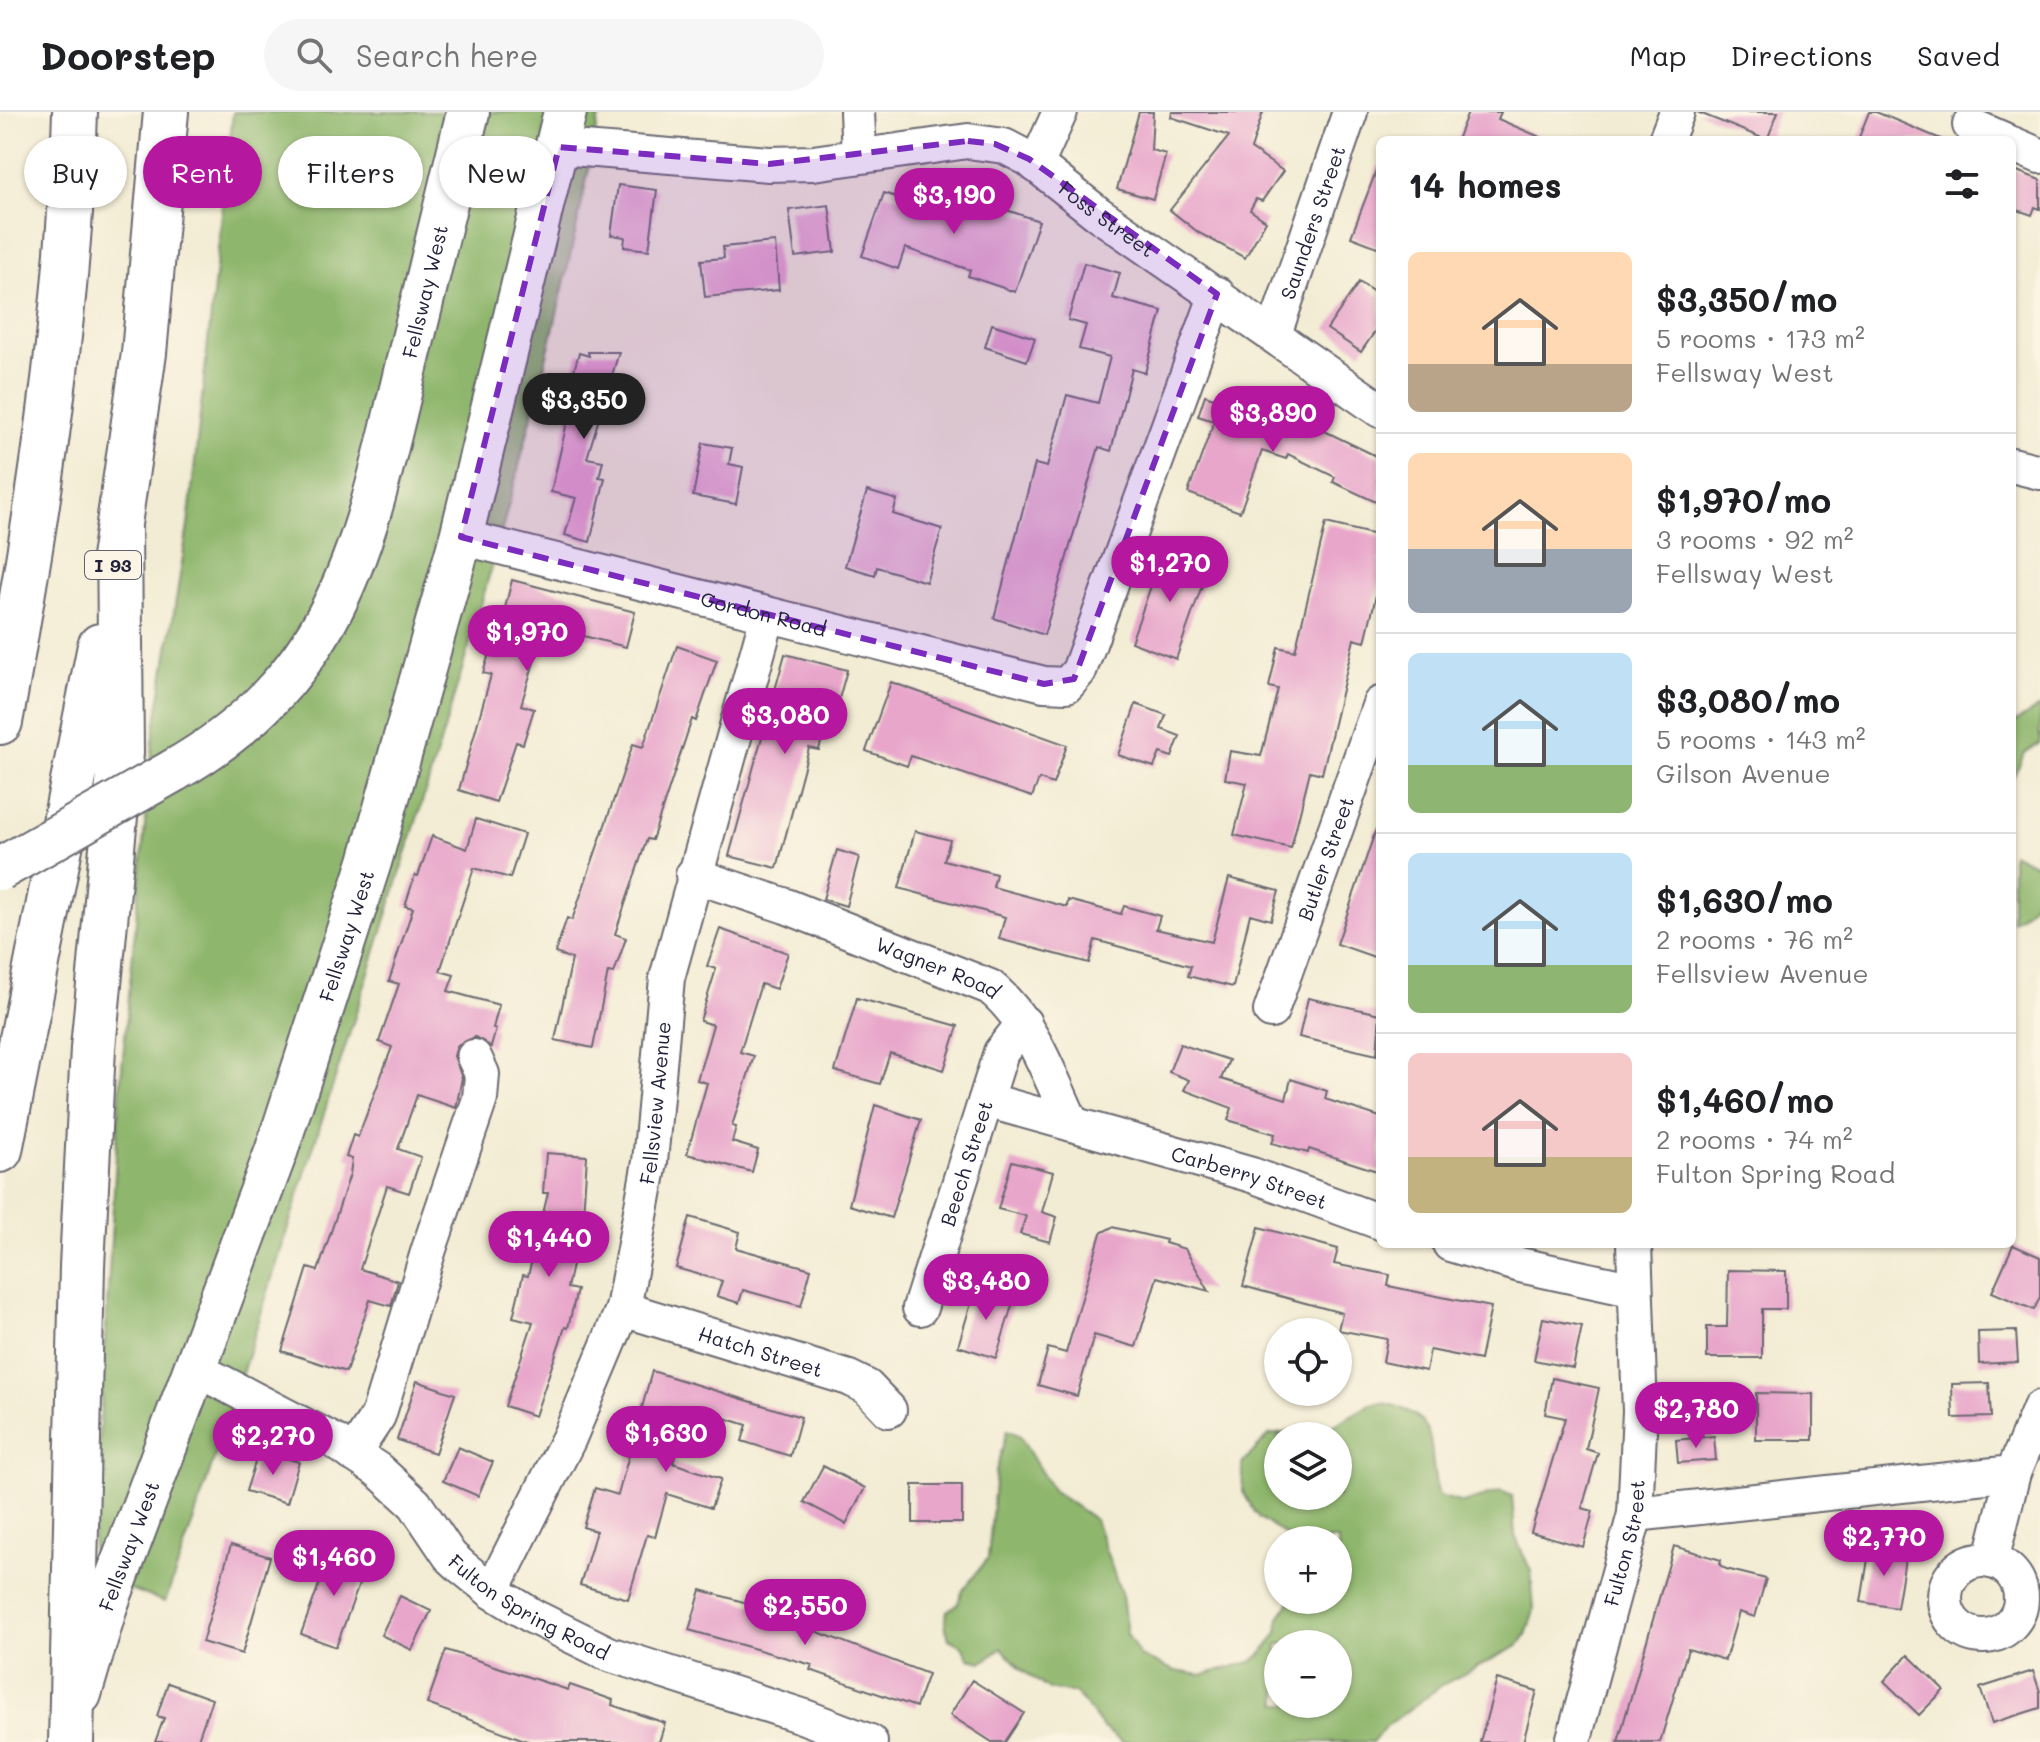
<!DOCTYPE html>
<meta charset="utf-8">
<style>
:root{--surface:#fff;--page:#f6f6f6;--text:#202124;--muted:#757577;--line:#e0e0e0;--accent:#b5179e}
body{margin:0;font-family:Mali,sans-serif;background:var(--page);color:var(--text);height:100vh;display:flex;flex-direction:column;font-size:30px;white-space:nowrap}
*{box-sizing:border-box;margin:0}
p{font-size:26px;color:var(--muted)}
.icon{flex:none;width:44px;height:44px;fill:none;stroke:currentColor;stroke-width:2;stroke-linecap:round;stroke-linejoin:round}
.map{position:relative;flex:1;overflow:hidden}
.side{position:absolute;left:1376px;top:24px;width:640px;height:1112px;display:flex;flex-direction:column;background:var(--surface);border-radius:12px;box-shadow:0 2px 6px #0004}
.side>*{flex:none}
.top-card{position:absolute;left:24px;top:24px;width:760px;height:72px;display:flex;gap:16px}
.fabs{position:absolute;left:1264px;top:1206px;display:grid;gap:16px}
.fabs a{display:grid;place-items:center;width:88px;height:88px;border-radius:50%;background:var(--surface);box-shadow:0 2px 6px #0004;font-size:40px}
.price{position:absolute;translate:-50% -68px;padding:0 18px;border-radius:28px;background:var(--accent);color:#fff;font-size:26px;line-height:52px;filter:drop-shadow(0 2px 4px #0008)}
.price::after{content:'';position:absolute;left:50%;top:48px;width:24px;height:18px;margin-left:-12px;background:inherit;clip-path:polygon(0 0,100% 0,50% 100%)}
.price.current{background:#222;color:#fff}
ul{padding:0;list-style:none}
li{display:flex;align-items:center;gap:24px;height:200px;padding:0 32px}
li+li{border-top:2px solid var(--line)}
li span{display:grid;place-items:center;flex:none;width:224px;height:160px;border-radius:12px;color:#555}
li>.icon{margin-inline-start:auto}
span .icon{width:96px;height:96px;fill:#fffc;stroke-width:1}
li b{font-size:34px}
h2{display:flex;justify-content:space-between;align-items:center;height:96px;padding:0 32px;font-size:34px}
.chip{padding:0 28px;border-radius:36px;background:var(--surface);box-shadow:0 2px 6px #0004;font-size:28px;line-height:72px}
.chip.current{background:var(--accent);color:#fff}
header{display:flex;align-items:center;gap:48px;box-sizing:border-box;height:112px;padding:0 40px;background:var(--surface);border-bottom:2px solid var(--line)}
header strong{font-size:38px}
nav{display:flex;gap:44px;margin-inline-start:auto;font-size:28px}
.search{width:560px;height:72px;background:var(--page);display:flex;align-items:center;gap:20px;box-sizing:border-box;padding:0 28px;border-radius:44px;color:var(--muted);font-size:30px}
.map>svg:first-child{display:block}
.forest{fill:#8eb66c;stroke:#586c54;stroke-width:2;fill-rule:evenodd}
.building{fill:#e8a6cb}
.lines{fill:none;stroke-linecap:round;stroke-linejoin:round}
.minor-casing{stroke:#6b6971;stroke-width:38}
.major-casing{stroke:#6b6971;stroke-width:46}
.highway-casing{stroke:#6b6971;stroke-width:48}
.minor{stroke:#fff;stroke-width:34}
.major{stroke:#fff;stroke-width:42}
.highway{stroke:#fff;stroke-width:44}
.major-bridge-casing{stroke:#6b6971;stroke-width:46;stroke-linecap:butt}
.major-bridge{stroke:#fff;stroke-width:42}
.marked{fill:#7b2cbf;fill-opacity:0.2;stroke:#7b2cbf;stroke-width:6;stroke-dasharray:16 10;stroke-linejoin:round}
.labels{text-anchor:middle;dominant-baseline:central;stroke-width:6;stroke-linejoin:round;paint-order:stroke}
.shield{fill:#fcf5e5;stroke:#63616e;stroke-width:2}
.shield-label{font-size:18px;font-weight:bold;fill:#22223b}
.street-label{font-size:20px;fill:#22223b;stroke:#fcf5e5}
</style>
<header>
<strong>Doorstep</strong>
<div class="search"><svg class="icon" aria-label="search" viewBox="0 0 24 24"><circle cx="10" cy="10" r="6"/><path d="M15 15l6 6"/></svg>Search here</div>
<nav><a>Map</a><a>Directions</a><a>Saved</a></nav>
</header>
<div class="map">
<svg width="2040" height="1630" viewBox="0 0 2040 1630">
<rect width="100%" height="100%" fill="#fcf5e5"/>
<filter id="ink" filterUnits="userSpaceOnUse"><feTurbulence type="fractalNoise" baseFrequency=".0125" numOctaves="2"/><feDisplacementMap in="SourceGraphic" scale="16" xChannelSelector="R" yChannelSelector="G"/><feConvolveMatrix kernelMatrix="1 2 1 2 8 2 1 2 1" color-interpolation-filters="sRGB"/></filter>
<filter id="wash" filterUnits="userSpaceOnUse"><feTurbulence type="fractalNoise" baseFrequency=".006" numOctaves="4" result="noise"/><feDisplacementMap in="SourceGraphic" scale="32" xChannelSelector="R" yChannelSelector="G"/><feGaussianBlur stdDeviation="1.8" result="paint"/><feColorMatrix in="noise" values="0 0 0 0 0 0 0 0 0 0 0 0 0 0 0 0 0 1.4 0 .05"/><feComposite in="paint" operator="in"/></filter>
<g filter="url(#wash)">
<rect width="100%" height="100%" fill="#f3ecd4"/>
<path class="forest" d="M233 0H600C539 322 441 636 341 948 283 1129 229 1311 165 1490L91 1463 120 977 153 629 188 414Z
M2040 595V631L2025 641 2012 667V612Z
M2012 741 2040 755C2040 780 2036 797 2012 809Z
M1384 1291C1447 1305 1424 1339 1439 1384L1463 1391 1501 1379 1512 1384 1515 1424 1531 1459 1534 1498 1526 1523 1518 1534 1442 1573 1384 1616 1373 1630H1122L1102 1615 1076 1581 1048 1577 1022 1558 1002 1536 983 1550 969 1547 962 1534 949 1527 945 1513 947 1499 958 1491 963 1478 988 1446 996 1360 1007 1318 1019 1323 1052 1378 1095 1408 1122 1484 1127 1522 1140 1544 1175 1559 1201 1563 1251 1550 1262 1542 1278 1519 1279 1505 1291 1488H1338V1428H1293L1258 1405 1243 1380 1242 1352 1269 1323 1297 1319 1322 1320 1371 1292ZM1338 1324V1384H1278V1324ZM1278 1532H1338V1592H1278Z"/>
<g id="blocks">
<path class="building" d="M1139 0H1153L1151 38 1166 42 1153 87 1117 77Z
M1172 0H1263L1251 37 1283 59 1262 89 1256 87 1250 98 1266 109 1245 146 1199 121 1170 98 1229 24 1171 5Z
M1468 0H1501L1498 7 1547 28H1457Z
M1697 0H1778L1767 28Z
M1869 0H1876L1943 28H1858Z
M1378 54H1380V136L1351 125Z
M2012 57 2040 68V97L2035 95 2032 103 2012 96Z
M618 73 657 78 649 138 624 135 625 125 611 123Z
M936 74 1039 109 1015 180 968 164 970 158 905 136 898 157 862 144 884 81 929 96Z
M829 93 835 140 795 145 789 98Z
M775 130 779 178 705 185 701 148 724 146 723 135Z
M1084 151 1120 161 1113 186 1162 199 1145 261 1132 257 1111 339 1099 335 1044 523 994 506 1035 352 1047 355 1067 283 1098 291 1110 245 1079 237 1086 213 1068 208Z
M1359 170 1380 184V212L1361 240 1327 217Z
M992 212 1035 226 1027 249 985 235Z
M588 240H619L587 346 603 349 599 365 605 366 590 430 565 423 576 386 551 380 569 302 562 300 579 241 589 244Z
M1205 283 1272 306 1274 298 1302 308 1380 346V392L1333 370 1335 365 1288 342 1286 347 1262 339 1240 400 1188 381 1214 309 1198 304Z
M703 331 732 336 729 352 743 355 736 392 693 384Z
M867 379 897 388 893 402 942 417 926 470 877 455 875 463 845 454Z
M1326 411 1380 424V467L1365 530 1354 527 1322 662 1310 659 1291 736 1234 723 1247 671 1225 667 1230 639 1261 644 1278 577 1269 575 1278 535 1295 539Z
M1164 438 1209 454 1176 547 1131 530Z
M512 468 635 500 626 535 545 514 521 593 534 597 523 632 516 630 496 690 459 678 491 563 483 561 495 523 498 524Z
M677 534 717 548 696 609 692 607 652 728 647 727 615 822 626 826 614 861 608 860 593 936 555 928 572 847 555 841 567 806 572 808 633 632 643 635Z
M785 542 847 558 837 594 831 593 819 638 809 636 777 756 729 744Z
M891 570 1067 633 1053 672 1039 667 1032 685 911 644 907 654 866 639Z
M1136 592 1166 603 1161 617 1180 624 1172 645 1160 641 1154 655 1118 643Z
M476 707 524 722 510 766 474 756 440 859 454 863 448 879 499 893 493 916 496 917 491 935 475 925 457 934 454 944 462 966 456 996 417 983 398 1037 421 1045 409 1081 387 1074 360 1157 398 1169 391 1194 370 1188 346 1260 282 1239 308 1156 318 1159 350 1062 352 1047 346 1045 353 1023 358 1025 392 935 379 930 399 872 389 869 413 796 405 794 415 763 418 764 432 724 467 737Z
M1376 717H1380V847L1337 832Z
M915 719 950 728 944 748 996 762 993 775 1067 795 1068 788 1121 802 1124 794 1160 804 1156 817 1212 830 1229 766 1279 779 1271 808 1250 802 1233 875 1188 864 1191 854 1095 828 1089 851 999 827 1005 805 899 776Z
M837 738 859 745 846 794 823 787Z
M720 817 788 841 776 877 761 872 740 940 754 944 732 1014 736 1015 732 1030 758 1038 752 1060 687 1042 707 971 697 968 713 913 700 909 716 857 707 854Z
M857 886 958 914 944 958 890 941 880 972 835 959Z
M1308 886 1380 902 1377 943 1299 925Z
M1180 932 1229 948 1221 967 1286 987 1291 967 1327 979 1325 987 1380 1005V1060L1309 1037 1308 1041 1272 1031 1275 1022 1228 1008 1232 996 1184 978 1189 968 1169 960Z
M875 993 921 1008 891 1106 849 1093Z
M546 1041 587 1044 583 1103 567 1176 577 1178 568 1216 565 1215 535 1304 505 1294 533 1210 513 1205 523 1163 528 1164 548 1081H543Z
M1012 1049 1053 1060 1042 1100 1057 1105 1050 1130 1020 1122 1026 1104 998 1097Z
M690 1105 740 1120 736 1136 811 1157 801 1194 743 1178 739 1191 717 1184 722 1169 676 1156Z
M1112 1115 1166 1128 1165 1131 1185 1137 1209 1179 1157 1165 1136 1235 1094 1223 1077 1284 1038 1273 1048 1236 1066 1241 1101 1121Z
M1259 1115 1338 1137 1334 1152 1390 1163 1388 1174 1491 1195 1480 1248 1430 1238 1426 1259 1383 1250 1387 1227 1338 1218 1342 1201 1243 1174Z
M2013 1133 2040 1145V1185L2034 1198 1992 1180Z
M1728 1158 1786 1159V1197H1762V1246H1707V1215H1727Z
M976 1175 1014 1187 996 1246 958 1234Z
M1543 1206 1582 1214 1573 1256 1534 1248Z
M2016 1219 2018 1250 1979 1252 1978 1220Z
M652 1259 801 1305 790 1344 742 1329 747 1313 690 1295 673 1351 721 1367 711 1396 667 1382 655 1425 647 1423 628 1487 580 1473 596 1419 583 1415 595 1376 618 1383Z
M1552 1266 1599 1276 1586 1337 1598 1341 1582 1396 1593 1399 1583 1435 1531 1420 1565 1306 1545 1302Z
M417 1269 455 1282 435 1341 397 1328Z
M1989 1271 1991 1305 1953 1306 1952 1272Z
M1756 1281 1813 1282V1328H1756Z
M1714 1324 1716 1348 1678 1351 1676 1328Z
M458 1335 493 1350 478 1384 443 1369Z
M259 1338 299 1350 287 1391 246 1379Z
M823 1354 865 1376 846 1412 804 1390Z
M913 1373H962V1411H913Z
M231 1433 270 1445 242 1542 202 1530Z
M1674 1434 1721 1448 1720 1453 1726 1457 1766 1467 1755 1505 1739 1500 1725 1548 1688 1537 1660 1630H1618Z
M1870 1435 1906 1441 1897 1496 1861 1490Z
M332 1437 367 1451 336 1535 301 1522Z
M701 1478 804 1507 802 1514 928 1562 916 1595 810 1558 812 1553 689 1518Z
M400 1484 431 1499 412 1538 381 1523Z
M446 1538 568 1578 570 1573 613 1588 612 1593 665 1611 659 1630H530L427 1592Z
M1908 1543 1944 1578 1919 1603 1884 1569Z
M2033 1559 2040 1580V1596L1992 1611 1980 1576Z
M1497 1567 1537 1579 1523 1630H1480Z
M972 1568 1024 1601 1005 1630H992L950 1603Z
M168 1571 212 1587 197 1630H155L164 1606 157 1604Z"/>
</g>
</g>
<g filter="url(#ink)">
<use href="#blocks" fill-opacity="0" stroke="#6b6971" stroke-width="2"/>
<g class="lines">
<defs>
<g id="minor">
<path d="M857 0 859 44"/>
<path d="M1970 13 2004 28"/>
<path d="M1666 28 1677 0"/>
<path d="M2012 32 2040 44"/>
<path id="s1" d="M559 35 769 52 813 51 968 29 1004 34 1029 47 1097 101 1380 298"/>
<path d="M1036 53 1060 0"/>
<path id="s2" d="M1274 222 1350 0"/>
<path d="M2012 353 2040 360"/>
<path id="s3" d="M461 425 1044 572 1067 573 1079 559 1217 182"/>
<path id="s4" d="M693 763 786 794 990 875C1032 909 1049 963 1072 1012L1252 1063 1380 1110"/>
<path id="s5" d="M1271 899 1380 592"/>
<path d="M986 988 1072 1012"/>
<path d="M1450 1132 1520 1153 1635 1178"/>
<path id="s6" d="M920 1196 1001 940 1024 911"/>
<path id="s7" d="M623 1197 849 1266 867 1275 889 1298"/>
<path id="s8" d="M196 1257 334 1329 378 1358 415 1392 450 1444 462 1455 492 1479 534 1505 609 1542 802 1604 870 1630"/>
<path d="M353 1342 378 1304 429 1137 480 987 482 962 474 945"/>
<path d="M1635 1402 2013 1361"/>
<circle cx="1983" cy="1486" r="38"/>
<path d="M1991 1449 2013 1361 2040 1296"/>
<path id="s9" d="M492 1479 569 1326 623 1197 650 1050 667 866 768 503"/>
<path id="s10" d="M1573 1630 1635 1402 1640 1299 1634 1132"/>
</g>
<g id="major">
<path id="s11" d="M173 659C340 564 364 432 405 260 426 173 447 87 468 0"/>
<path id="s12" d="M80 1582 106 1494 276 1040 370 750 461 425 565 0"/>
</g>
<path id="highway" d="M114 446 144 241 166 0
M0 610C37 409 69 205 75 0
M0 1038 100 534
M71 1630 82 1154 93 936 121 641 119 416"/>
</defs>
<use href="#minor" class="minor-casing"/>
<use href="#major" class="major-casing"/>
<use href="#highway" class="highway-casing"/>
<use href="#minor" class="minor"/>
<use href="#major" class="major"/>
<use href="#highway" class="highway"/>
<defs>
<path id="major-bridge" d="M0 757 173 659"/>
</defs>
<use href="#major-bridge" class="major-bridge-casing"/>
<use href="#major-bridge" class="major-bridge"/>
</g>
</g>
<path class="marked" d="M968 29 995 32 1029 47 1217 182 1074 567 1044 572 461 425 559 35 769 52Z"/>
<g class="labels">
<rect class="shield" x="85" y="439" width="56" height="28" rx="6"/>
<g class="shield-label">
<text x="113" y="453">I 93</text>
</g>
<g class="street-label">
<text stroke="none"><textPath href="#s1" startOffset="574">Foss Street</textPath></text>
<text stroke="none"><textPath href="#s2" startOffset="118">Saunders Street</textPath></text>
<text stroke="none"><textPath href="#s11" startOffset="562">Fellsway West</textPath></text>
<text stroke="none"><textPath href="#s3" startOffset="312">Gordon Road</textPath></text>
<text stroke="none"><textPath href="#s5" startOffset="162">Butler Street</textPath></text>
<text stroke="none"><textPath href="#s12" startOffset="804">Fellsway West</textPath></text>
<text stroke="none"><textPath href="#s4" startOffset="262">Wagner Road</textPath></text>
<text stroke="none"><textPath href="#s9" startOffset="520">Fellsview Avenue</textPath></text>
<text stroke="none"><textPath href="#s6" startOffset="152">Beech Street</textPath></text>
<text stroke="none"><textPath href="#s4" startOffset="664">Carberry Street</textPath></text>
<text stroke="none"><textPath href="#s7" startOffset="144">Hatch Street</textPath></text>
<text stroke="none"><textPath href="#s10" startOffset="206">Fulton Street</textPath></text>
<text stroke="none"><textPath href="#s12" startOffset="156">Fellsway West</textPath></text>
<text stroke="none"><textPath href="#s8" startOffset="416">Fulton Spring Road</textPath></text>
</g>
</g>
</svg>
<div class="fabs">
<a><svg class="icon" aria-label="locate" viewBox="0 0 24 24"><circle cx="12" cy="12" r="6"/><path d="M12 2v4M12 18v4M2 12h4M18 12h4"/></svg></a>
<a><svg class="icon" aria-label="layers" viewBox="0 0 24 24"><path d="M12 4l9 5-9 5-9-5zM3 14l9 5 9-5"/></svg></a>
<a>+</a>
<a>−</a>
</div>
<b class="price" style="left:954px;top:124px">$3,190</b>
<b class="price current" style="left:584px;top:329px">$3,350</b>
<b class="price" style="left:1273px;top:342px">$3,890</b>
<b class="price" style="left:1170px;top:492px">$1,270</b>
<b class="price" style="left:527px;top:561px">$1,970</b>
<b class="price" style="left:785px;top:644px">$3,080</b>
<b class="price" style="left:549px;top:1167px">$1,440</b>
<b class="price" style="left:986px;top:1210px">$3,480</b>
<b class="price" style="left:1696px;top:1338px">$2,780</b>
<b class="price" style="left:666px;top:1362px">$1,630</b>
<b class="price" style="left:273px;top:1365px">$2,270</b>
<b class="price" style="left:1884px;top:1466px">$2,770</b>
<b class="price" style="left:334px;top:1486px">$1,460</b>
<b class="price" style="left:805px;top:1535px">$2,550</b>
<div class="top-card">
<a class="chip">Buy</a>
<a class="chip current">Rent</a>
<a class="chip">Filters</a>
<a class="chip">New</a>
</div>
<section class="side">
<h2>14 homes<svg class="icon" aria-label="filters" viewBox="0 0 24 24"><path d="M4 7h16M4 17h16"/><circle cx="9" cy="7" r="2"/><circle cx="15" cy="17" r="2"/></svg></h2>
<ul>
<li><span style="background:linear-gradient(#ffd9b3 70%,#b9a48a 0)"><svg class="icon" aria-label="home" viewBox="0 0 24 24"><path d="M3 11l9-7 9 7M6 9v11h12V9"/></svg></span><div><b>$3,350/mo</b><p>5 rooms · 173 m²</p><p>Fellsway West</p></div></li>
<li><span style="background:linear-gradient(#ffd9b3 60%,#9aa5b1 0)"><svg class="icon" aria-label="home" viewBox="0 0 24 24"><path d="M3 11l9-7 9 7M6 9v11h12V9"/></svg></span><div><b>$1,970/mo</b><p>3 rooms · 92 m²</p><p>Fellsway West</p></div></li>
<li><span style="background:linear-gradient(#bfe0f5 70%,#8fb573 0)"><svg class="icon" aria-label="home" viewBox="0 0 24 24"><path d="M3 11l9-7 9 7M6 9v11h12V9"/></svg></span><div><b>$3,080/mo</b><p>5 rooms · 143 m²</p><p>Gilson Avenue</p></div></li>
<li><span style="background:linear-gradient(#bfe0f5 70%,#8fb573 0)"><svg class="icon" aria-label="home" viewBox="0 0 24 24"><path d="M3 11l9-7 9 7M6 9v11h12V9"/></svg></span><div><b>$1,630/mo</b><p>2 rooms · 76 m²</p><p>Fellsview Avenue</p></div></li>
<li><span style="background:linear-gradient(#f6c9c9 65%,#c2b280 0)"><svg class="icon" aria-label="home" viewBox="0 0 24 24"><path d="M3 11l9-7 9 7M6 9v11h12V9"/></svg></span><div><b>$1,460/mo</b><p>2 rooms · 74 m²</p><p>Fulton Spring Road</p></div></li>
</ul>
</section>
</div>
